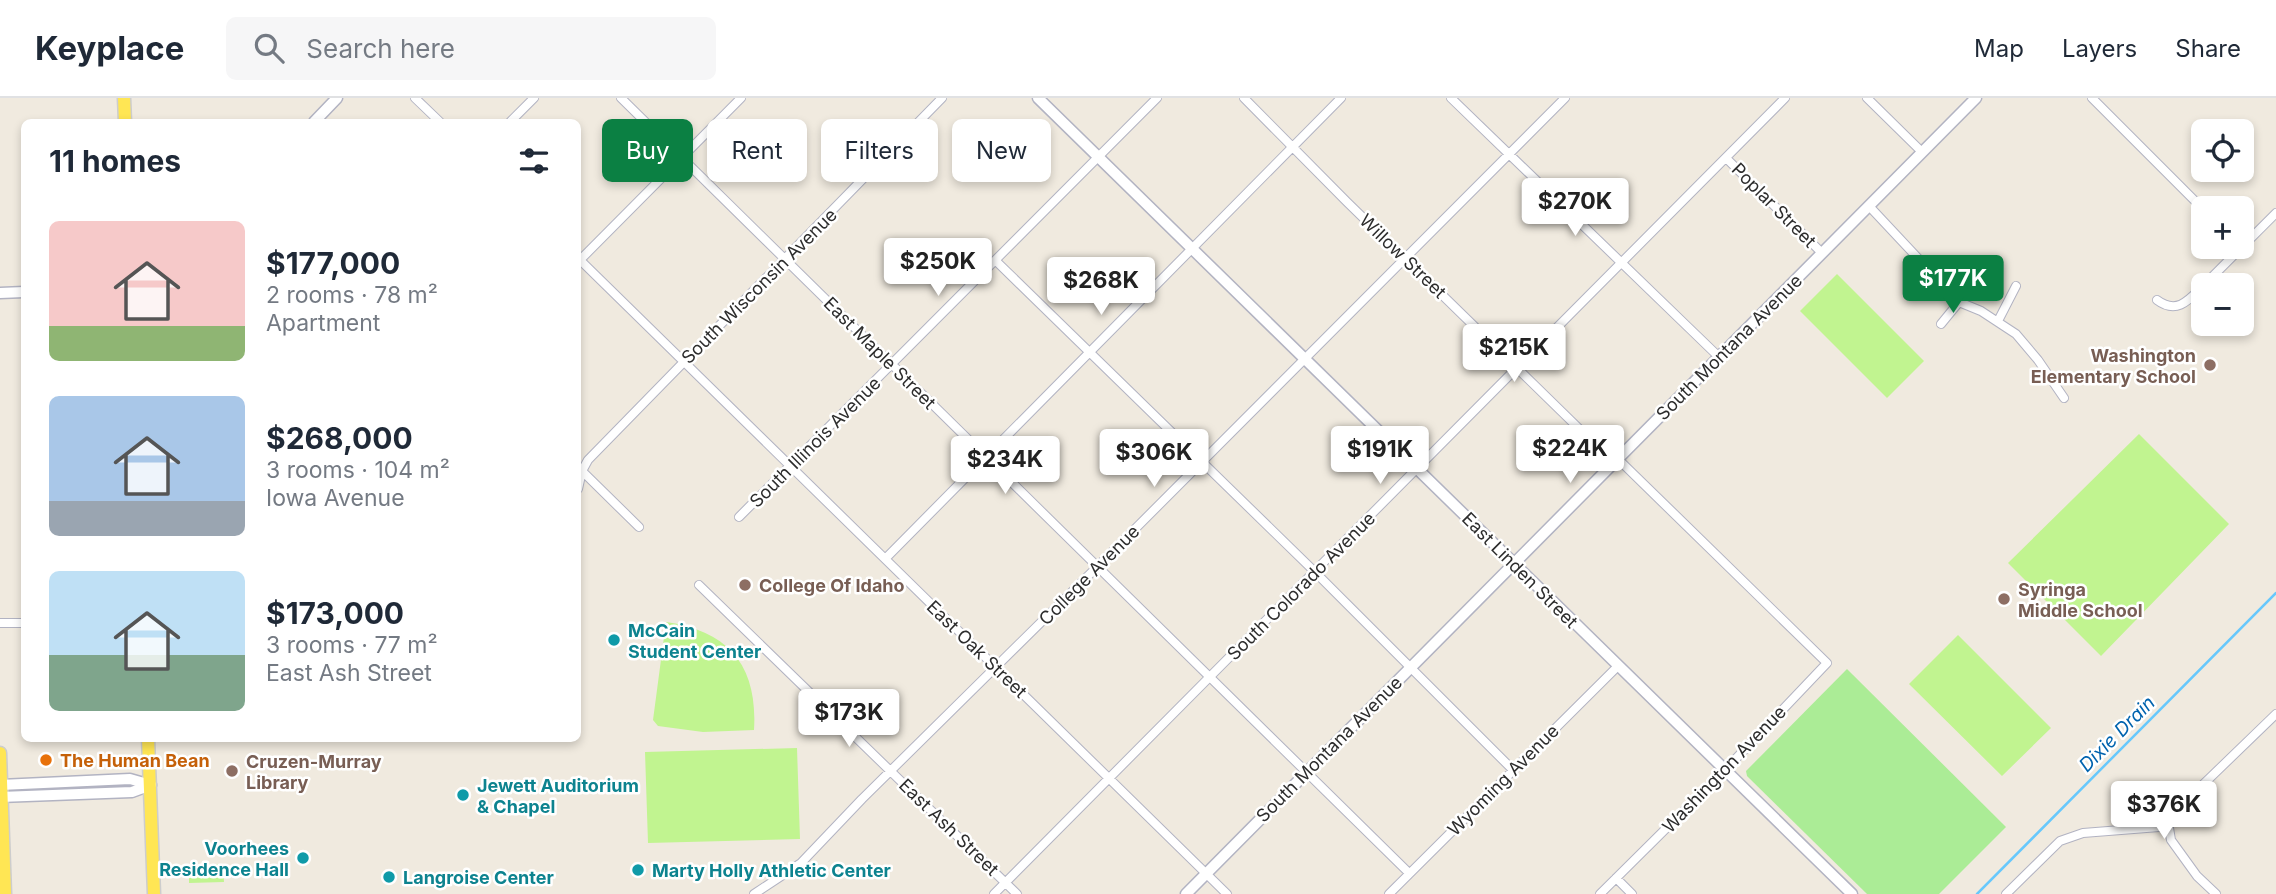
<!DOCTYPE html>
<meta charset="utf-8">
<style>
:root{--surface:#fff;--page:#f6f6f7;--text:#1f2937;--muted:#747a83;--line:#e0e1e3;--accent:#0b8043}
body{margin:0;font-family:Inter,sans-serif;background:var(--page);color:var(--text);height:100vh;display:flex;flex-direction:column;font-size:26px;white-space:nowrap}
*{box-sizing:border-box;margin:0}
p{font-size:23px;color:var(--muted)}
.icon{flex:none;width:38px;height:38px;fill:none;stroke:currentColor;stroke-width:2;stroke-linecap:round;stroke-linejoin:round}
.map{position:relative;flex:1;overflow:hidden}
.sheet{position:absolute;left:21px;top:21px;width:560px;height:623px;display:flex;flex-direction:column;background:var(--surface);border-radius:10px;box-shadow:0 4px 10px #0003}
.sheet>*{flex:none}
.hud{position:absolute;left:602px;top:21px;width:665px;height:63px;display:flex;gap:14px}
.controls{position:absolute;left:2191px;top:21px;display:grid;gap:14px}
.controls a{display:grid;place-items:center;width:63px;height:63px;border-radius:10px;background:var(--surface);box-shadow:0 4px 10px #0003;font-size:35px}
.price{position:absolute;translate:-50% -60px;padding:0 16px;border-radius:7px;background:#fff;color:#222;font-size:23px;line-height:46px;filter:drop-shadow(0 2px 4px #0008)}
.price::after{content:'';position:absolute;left:50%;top:42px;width:21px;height:16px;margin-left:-10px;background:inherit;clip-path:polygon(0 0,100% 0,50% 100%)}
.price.active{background:var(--accent);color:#fff}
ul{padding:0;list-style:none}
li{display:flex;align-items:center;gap:21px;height:175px;padding:0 28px}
li span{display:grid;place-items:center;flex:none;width:196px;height:140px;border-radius:10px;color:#555}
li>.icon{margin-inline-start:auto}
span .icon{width:84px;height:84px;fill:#fffc;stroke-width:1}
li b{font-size:30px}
h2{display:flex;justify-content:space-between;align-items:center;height:84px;padding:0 28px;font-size:30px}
.tag{padding:0 24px;border-radius:10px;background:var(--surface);box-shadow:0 4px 10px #0003;font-size:24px;line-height:63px}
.tag.active{background:var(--accent);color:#fff}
header{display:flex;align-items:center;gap:42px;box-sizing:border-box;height:98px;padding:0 35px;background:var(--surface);border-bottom:2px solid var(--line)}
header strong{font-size:33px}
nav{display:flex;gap:38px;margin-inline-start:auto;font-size:24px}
.search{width:490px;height:63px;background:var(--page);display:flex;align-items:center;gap:18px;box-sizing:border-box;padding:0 24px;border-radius:10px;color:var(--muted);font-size:26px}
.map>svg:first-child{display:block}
.green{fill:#abec96}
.pitch{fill:#c1f490}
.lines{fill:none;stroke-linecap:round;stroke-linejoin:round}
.stream{stroke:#67c8fc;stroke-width:2.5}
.street-casing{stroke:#b2b3c2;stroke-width:10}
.secondary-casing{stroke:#b2b3c2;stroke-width:13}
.primary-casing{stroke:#cdcdcd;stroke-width:15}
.street{stroke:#fff;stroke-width:8}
.secondary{stroke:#fff;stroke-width:10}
.primary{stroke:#ffe654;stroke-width:12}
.education-dot{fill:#8d6e63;stroke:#fff;stroke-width:2.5}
.culture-dot{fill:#0f9aa8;stroke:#fff;stroke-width:2.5}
.food-dot{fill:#e8710a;stroke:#fff;stroke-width:2.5}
.labels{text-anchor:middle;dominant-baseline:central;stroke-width:5;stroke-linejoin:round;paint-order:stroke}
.street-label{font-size:18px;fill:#2d2d2d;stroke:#fff}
.education-label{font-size:18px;font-weight:bold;fill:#785e54;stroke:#fff;text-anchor:start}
.culture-label{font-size:18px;font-weight:bold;fill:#0d838f;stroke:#fff;text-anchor:start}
.food-label{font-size:18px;font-weight:bold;fill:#c56008;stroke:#fff;text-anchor:start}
.water-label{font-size:19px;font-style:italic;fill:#0063ae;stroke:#fff}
</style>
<header>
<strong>Keyplace</strong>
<div class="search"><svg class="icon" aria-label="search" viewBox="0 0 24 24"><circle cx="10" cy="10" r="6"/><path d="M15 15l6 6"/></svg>Search here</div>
<nav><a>Map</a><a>Layers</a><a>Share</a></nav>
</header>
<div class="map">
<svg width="2276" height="796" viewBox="0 0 2276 796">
<rect width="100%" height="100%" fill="#f0eadf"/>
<path class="green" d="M1847 571 2006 729 1939 796H1867L1747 678 1746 673Z"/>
<path class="pitch" d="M1837 176 1924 263 1887 300 1800 213Z
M2139 336 2229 426 2101 558 2008 465Z
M666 524C729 533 758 568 754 632L703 634 658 628 653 622Z
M1958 537 2051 630 2002 678 1909 586Z
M797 650 800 741 648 745 645 654Z
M223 766 224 784 189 785V768Z"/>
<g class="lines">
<path class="stream" d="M1977 796 2276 495"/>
<defs>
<path id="street" d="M415 0 440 24
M621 0 1409 775
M1244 0 1347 104 1605 356 1618 361 1827 565 1726 671 1600 796
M1451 0 1719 259
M1867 0 1922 54
M2092 0 2203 111
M510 24 534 0
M1726 60 1822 155
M1869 108 1959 204 1981 213 2016 236 2038 262 2064 300
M578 160 1227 796
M580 162 741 0
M996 163 1315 474 1513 672
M2204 187 2276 115
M2157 202C2177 217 2189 202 2203 188
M1998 223 2016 188
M1941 226 1959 204
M582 373 639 429
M578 391 582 373 588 362 942 0
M739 419 1157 0
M885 461 1341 0
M699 487 1017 796
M0 525H24
M2168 724 2171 742 2197 778 2216 796
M1616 780 1632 796
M754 796 801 765 862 701 1097 469 1565 0
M994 796 1785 0
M1389 796 1618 568
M2006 796 2060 743 2083 735 2159 729 2276 616"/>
<path id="secondary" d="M1038 0 1852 796
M314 24 337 0
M0 195 24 194
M0 687 130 681 151 687
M0 699 132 694 151 687
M1186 796 1976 0"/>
<path id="primary" d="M124 0 125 24
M148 640 154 796
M0 655 5 796"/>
</defs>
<use href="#street" class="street-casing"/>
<use href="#secondary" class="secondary-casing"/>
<use href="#primary" class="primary-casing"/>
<use href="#street" class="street"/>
<use href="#secondary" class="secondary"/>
<use href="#primary" class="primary"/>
</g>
<g class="education-dot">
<circle cx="2210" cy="267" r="7"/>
<circle cx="745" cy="487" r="7"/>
<circle cx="2004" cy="501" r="7"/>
<circle cx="232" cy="673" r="7"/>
</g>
<g class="culture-dot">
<circle cx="614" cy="542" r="7"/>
<circle cx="463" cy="697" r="7"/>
<circle cx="303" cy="760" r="7"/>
<circle cx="638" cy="772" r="7"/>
<circle cx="389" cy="779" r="7"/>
</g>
<circle class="food-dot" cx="46" cy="662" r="7"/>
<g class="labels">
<g class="street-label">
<text transform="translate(1774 107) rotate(45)">Poplar Street</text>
<text transform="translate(1403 158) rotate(44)">Willow Street</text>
<text transform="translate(759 188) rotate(-45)">South Wisconsin Avenue</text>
<text transform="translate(1729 249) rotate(-45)">South Montana Avenue</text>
<text transform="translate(880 255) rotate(45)">East Maple Street</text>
<text transform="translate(815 344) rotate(-45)">South Illinois Avenue</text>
<text transform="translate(1520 472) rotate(45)">East Linden Street</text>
<text transform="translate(1089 477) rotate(-45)">College Avenue</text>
<text transform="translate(1301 488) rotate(-45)">South Colorado Avenue</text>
<text transform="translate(977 551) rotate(44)">East Oak Street</text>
<text transform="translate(1329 651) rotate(-45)">South Montana Avenue</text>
<text transform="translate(1724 671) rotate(-46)">Washington Avenue</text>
<text transform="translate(1503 682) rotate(-45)">Wyoming Avenue</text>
<text transform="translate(949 729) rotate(44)">East Ash Street</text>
</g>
<g class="education-label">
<text x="2196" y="257" text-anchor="end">Washington<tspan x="2196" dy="21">Elementary School</tspan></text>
<text x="759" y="487">College Of Idaho</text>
<text x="2018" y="491">Syringa<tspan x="2018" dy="21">Middle School</tspan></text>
<text x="246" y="663">Cruzen-Murray<tspan x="246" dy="21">Library</tspan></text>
</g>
<g class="culture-label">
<text x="628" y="532">McCain<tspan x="628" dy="21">Student Center</tspan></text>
<text x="477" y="687">Jewett Auditorium<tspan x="477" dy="21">&amp; Chapel</tspan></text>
<text x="289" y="750" text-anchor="end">Voorhees<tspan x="289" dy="21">Residence Hall</tspan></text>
<text x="652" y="772">Marty Holly Athletic Center</text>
<text x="403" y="779">Langroise Center</text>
</g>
<g class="food-label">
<text x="60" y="662">The Human Bean</text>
</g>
<g class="water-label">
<text transform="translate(2117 636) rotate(-45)">Dixie Drain</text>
</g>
</g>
</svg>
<div class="controls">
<a><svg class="icon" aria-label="locate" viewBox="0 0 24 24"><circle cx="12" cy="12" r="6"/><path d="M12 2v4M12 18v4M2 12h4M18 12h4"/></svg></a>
<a>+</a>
<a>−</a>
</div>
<b class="price" style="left:1575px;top:140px">$270K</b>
<b class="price" style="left:938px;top:200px">$250K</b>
<b class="price active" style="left:1953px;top:217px">$177K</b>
<b class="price" style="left:1101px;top:219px">$268K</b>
<b class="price" style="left:1514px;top:286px">$215K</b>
<b class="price" style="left:1570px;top:387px">$224K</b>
<b class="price" style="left:1380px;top:388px">$191K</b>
<b class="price" style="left:1154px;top:391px">$306K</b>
<b class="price" style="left:1005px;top:398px">$234K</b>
<b class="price" style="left:849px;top:651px">$173K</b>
<b class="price" style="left:2164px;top:743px">$376K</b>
<div class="hud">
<a class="tag active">Buy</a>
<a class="tag">Rent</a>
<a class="tag">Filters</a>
<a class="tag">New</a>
</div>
<section class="sheet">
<h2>11 homes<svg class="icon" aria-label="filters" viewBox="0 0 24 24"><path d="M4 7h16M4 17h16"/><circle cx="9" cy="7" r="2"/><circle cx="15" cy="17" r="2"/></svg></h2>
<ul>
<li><span style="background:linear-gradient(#f6c9c9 75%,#8fb573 0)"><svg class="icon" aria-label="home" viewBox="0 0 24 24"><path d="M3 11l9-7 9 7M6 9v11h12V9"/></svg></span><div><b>$177,000</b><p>2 rooms · 78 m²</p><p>Apartment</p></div></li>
<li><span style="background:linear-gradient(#a9c7e8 75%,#9aa5b1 0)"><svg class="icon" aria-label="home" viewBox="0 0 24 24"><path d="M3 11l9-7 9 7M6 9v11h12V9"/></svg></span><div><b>$268,000</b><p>3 rooms · 104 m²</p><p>Iowa Avenue</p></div></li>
<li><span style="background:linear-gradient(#bfe0f5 60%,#7fa58c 0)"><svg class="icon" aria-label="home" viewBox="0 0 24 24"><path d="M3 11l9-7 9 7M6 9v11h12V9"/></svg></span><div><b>$173,000</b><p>3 rooms · 77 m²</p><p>East Ash Street</p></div></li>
</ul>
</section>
</div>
